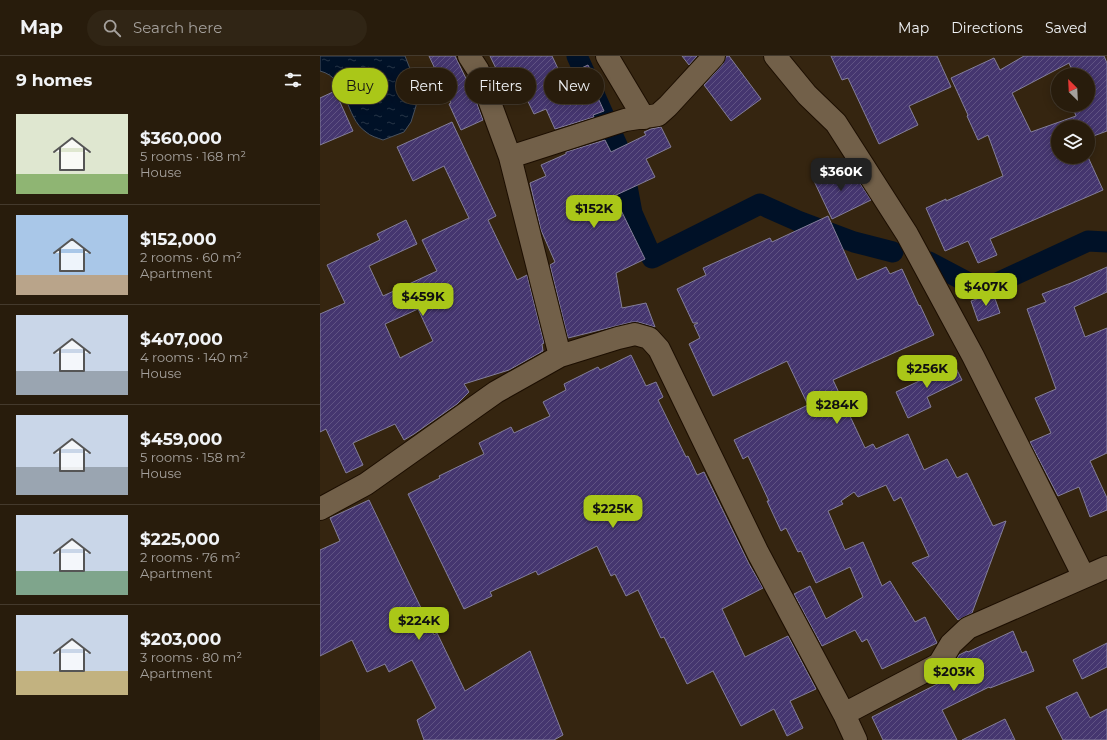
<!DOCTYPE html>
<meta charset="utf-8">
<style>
:root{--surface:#281c0c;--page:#302515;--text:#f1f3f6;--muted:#a5a19d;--line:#443a2d;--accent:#aac718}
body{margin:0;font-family:Montserrat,sans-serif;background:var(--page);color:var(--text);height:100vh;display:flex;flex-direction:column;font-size:15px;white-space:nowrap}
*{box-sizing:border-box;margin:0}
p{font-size:13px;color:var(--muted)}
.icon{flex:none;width:22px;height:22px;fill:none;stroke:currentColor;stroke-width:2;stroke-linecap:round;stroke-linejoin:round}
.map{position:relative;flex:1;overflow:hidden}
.details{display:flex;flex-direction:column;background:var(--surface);width:320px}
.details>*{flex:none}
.banner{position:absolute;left:12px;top:12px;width:380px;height:36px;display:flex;gap:8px}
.needle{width:26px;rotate:336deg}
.buttons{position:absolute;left:731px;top:12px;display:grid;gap:8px}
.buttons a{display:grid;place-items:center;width:44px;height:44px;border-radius:50%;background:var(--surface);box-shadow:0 2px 10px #0003,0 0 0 1px var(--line);font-size:20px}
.price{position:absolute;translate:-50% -34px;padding:0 9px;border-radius:8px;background:var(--accent);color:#111;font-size:13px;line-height:26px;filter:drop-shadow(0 1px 2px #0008)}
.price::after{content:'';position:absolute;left:50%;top:24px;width:12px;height:9px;margin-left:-6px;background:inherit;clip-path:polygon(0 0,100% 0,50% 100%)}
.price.selected{background:#222;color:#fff}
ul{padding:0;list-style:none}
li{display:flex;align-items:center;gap:12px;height:100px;padding:0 16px}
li+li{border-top:1px solid var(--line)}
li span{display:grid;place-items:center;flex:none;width:112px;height:80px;border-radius:0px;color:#555}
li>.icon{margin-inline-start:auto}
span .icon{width:48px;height:48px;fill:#fffc;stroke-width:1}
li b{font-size:17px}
h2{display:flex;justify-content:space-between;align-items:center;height:48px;padding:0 16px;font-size:17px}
.pill{padding:0 14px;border-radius:18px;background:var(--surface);box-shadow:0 2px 10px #0003,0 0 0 1px var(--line);font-size:14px;line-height:36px}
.pill.selected{background:var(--accent);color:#111}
header{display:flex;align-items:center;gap:24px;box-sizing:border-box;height:56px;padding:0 20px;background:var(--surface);border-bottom:1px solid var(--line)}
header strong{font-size:19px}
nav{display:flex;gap:22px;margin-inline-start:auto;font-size:14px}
.search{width:280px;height:36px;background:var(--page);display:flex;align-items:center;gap:10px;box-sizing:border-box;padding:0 14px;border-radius:22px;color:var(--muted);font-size:15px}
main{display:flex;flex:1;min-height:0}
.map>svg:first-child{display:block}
.water{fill:url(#water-ripples);stroke:#4a525e}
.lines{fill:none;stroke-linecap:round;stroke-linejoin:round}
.canal{stroke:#001127;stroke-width:21}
.building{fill:url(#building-hatch);stroke:#847f9a;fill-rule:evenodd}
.minor-casing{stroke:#1c0e00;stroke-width:24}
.minor{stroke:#726049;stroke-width:22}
</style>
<header>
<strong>Map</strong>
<div class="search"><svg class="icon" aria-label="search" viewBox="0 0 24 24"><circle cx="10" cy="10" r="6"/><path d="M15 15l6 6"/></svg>Search here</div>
<nav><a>Map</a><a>Directions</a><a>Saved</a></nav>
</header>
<main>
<section class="details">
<h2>9 homes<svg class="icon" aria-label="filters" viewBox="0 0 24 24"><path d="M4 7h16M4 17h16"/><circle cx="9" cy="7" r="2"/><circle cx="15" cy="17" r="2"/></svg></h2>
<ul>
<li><span style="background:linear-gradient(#dfe7d0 75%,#8fb573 0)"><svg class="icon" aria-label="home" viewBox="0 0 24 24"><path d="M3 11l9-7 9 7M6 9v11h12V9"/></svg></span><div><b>$360,000</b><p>5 rooms · 168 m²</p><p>House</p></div></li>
<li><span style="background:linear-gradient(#a9c7e8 75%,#b9a48a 0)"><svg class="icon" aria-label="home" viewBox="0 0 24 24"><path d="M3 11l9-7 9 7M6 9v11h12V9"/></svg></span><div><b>$152,000</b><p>2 rooms · 60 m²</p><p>Apartment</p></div></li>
<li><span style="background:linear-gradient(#c9d6e8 70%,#9aa5b1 0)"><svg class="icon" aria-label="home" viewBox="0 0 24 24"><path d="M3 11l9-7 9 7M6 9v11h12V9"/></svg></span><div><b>$407,000</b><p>4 rooms · 140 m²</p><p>House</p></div></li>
<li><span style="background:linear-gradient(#c9d6e8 65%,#9aa5b1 0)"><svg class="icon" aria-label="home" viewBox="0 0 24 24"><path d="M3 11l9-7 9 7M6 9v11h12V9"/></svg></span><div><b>$459,000</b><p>5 rooms · 158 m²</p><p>House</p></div></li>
<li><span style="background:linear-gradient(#c9d6e8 70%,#7fa58c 0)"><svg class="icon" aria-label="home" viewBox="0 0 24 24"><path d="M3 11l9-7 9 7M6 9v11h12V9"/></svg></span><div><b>$225,000</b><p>2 rooms · 76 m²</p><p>Apartment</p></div></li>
<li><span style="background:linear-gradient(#c9d6e8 70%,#c2b280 0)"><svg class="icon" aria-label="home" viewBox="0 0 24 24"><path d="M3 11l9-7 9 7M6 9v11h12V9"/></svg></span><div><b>$203,000</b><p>3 rooms · 80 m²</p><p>Apartment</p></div></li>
</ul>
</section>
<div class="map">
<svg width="787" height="684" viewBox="0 0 787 684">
<defs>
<pattern id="water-ripples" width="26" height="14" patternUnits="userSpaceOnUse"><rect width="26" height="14" fill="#001127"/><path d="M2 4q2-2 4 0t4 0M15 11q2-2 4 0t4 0" fill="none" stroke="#263446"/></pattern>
<pattern id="building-hatch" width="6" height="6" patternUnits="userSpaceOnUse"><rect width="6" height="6" fill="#45366f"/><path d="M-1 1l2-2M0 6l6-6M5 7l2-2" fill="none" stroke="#605383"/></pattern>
</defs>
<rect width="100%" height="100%" fill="#352510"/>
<path class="water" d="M0 0H85L96 28V50L91 66 84 76 63 84C58 82 50 80 46 76 24 61 29 22 0 15Z"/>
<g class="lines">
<path class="canal" d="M257 0 301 98 312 157 332 202 440 148 478 165 534 186 573 196
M609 206 662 234 768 185 787 186"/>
</g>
<path class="building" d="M109 0H135L153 37 163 64 141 74 129 48 131 47Z
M170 0H232L242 21 268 9 278 29 273 31 284 55 273 59 274 61 235 73 226 53 214 58 200 29 187 35Z
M362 0H377L369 9Z
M406 0H409L441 43 411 65 384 29 403 8Z
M511 0H617L631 31 589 50 598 69 559 88 528 22 522 24Z
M704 0H784L787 7V75L768 82V71H738V101H768L783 134 670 183 677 199 658 207 648 185 625 195 606 152 626 143V145L683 120 668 79 658 84 647 60 648 59 631 22 674 2 680 14ZM749 7 754 19H768V49H762L753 52 756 60 711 76 692 37Z
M15 35 33 75 0 89V42Z
M132 66 176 160 168 164 197 224 207 219 224 287 222 288 223 295 189 314 144 328 149 336 137 348 94 378 84 384 75 368 33 387 43 409 26 417 6 373 0 376V258L25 247 7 209 60 184 57 178 86 164 97 188 49 210 63 240 117 215 102 184 149 162 124 110 93 125 77 91ZM98 253 113 285 80 302 65 268Z
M341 71 351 91 326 103 335 121 294 140 325 203 296 217 302 252 326 247 335 271 318 266H312L248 282 230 209 235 206 221 174 210 127 226 120 221 109 246 98V96L285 84 291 96 326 79 324 76 331 73Z
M528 109 551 144 512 163 494 125Z
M508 160 537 224 566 211 570 218 582 213 599 250 600 249 614 279 513 324 545 392 553 388 556 393 588 378 604 414 627 403 637 422 647 417 673 470 686 465 652 557 638 564 592 507 609 500 581 441 574 445 566 429 538 441 534 436 521 445 523 448 508 455 525 494 543 486 562 530 570 525 595 566 605 561 617 587 562 613 547 583 542 586 535 574 502 590 474 538 490 530 506 563 543 541 530 511 496 527 481 495 478 496 466 472 461 475 447 445H449L428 400 423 403 414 384 488 349 467 305 393 340 369 288 380 282 374 269 378 267H373L357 233 386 219 383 212 450 182 452 186Z
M787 211V236L754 251 765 281 787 272V397L770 405 787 442V454L770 461 759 431 738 440 710 386 731 377 715 342 736 333 707 253 726 246 722 238 751 227Z
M673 237 680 257 658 265 651 245Z
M311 299 326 330 336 326 343 341 338 344 366 401 368 400 377 419 384 416 429 508 443 532 402 553 425 601 468 580 496 633 470 645 483 672 467 680 454 653 421 670 393 615 367 628 344 581 341 582 318 534 306 540 295 518 291 520 277 490 218 519 216 515 170 536 172 540 144 553 88 438 120 422 119 420 164 398 159 387 191 371 194 377 230 360 223 346 246 334 244 328 278 311 280 314Z
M633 306 642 324 607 341 611 351 588 362 576 336 614 318 612 315Z
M49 444 114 579 117 577 145 635 210 595 243 679 234 684H104L97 664 116 652 92 604 69 616 65 608 47 616 32 584 0 600V494L20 485 10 462Z
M693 575 702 597 706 595 714 615 670 632 669 631 622 654 637 684H563L552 661 639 617 635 606 639 599 647 595 648 596Z
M787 587V611L762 623 753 604Z
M757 636 770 662 787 653V684H743L726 651Z
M685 663 695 684H642Z"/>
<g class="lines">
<defs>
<path id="minor" d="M149 0 158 14 190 101 240 300
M287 0 324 62
M455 0 487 39 516 67 587 178 653 300 764 521
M190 101 305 64 338 59 348 50 394 0
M0 453 46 428 176 336 240 300 298 282 315 278 329 282 339 293 438 497 524 658 536 684
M524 658 619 608 631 588 648 572 787 511"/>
</defs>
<use href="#minor" class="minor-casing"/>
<use href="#minor" class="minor"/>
</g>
</svg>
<div class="buttons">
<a><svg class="needle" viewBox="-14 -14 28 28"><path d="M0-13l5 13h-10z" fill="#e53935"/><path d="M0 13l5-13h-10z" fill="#a5a19d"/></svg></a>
<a><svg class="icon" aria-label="layers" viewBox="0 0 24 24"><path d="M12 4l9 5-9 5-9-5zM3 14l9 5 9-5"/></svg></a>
</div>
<b class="price selected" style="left:521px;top:136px">$360K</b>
<b class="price" style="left:274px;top:173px">$152K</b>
<b class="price" style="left:666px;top:251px">$407K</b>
<b class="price" style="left:103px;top:261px">$459K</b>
<b class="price" style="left:607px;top:333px">$256K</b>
<b class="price" style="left:517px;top:369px">$284K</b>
<b class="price" style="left:293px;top:473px">$225K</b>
<b class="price" style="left:99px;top:585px">$224K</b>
<b class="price" style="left:634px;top:636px">$203K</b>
<div class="banner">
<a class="pill selected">Buy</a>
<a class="pill">Rent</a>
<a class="pill">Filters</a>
<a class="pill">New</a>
</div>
</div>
</main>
